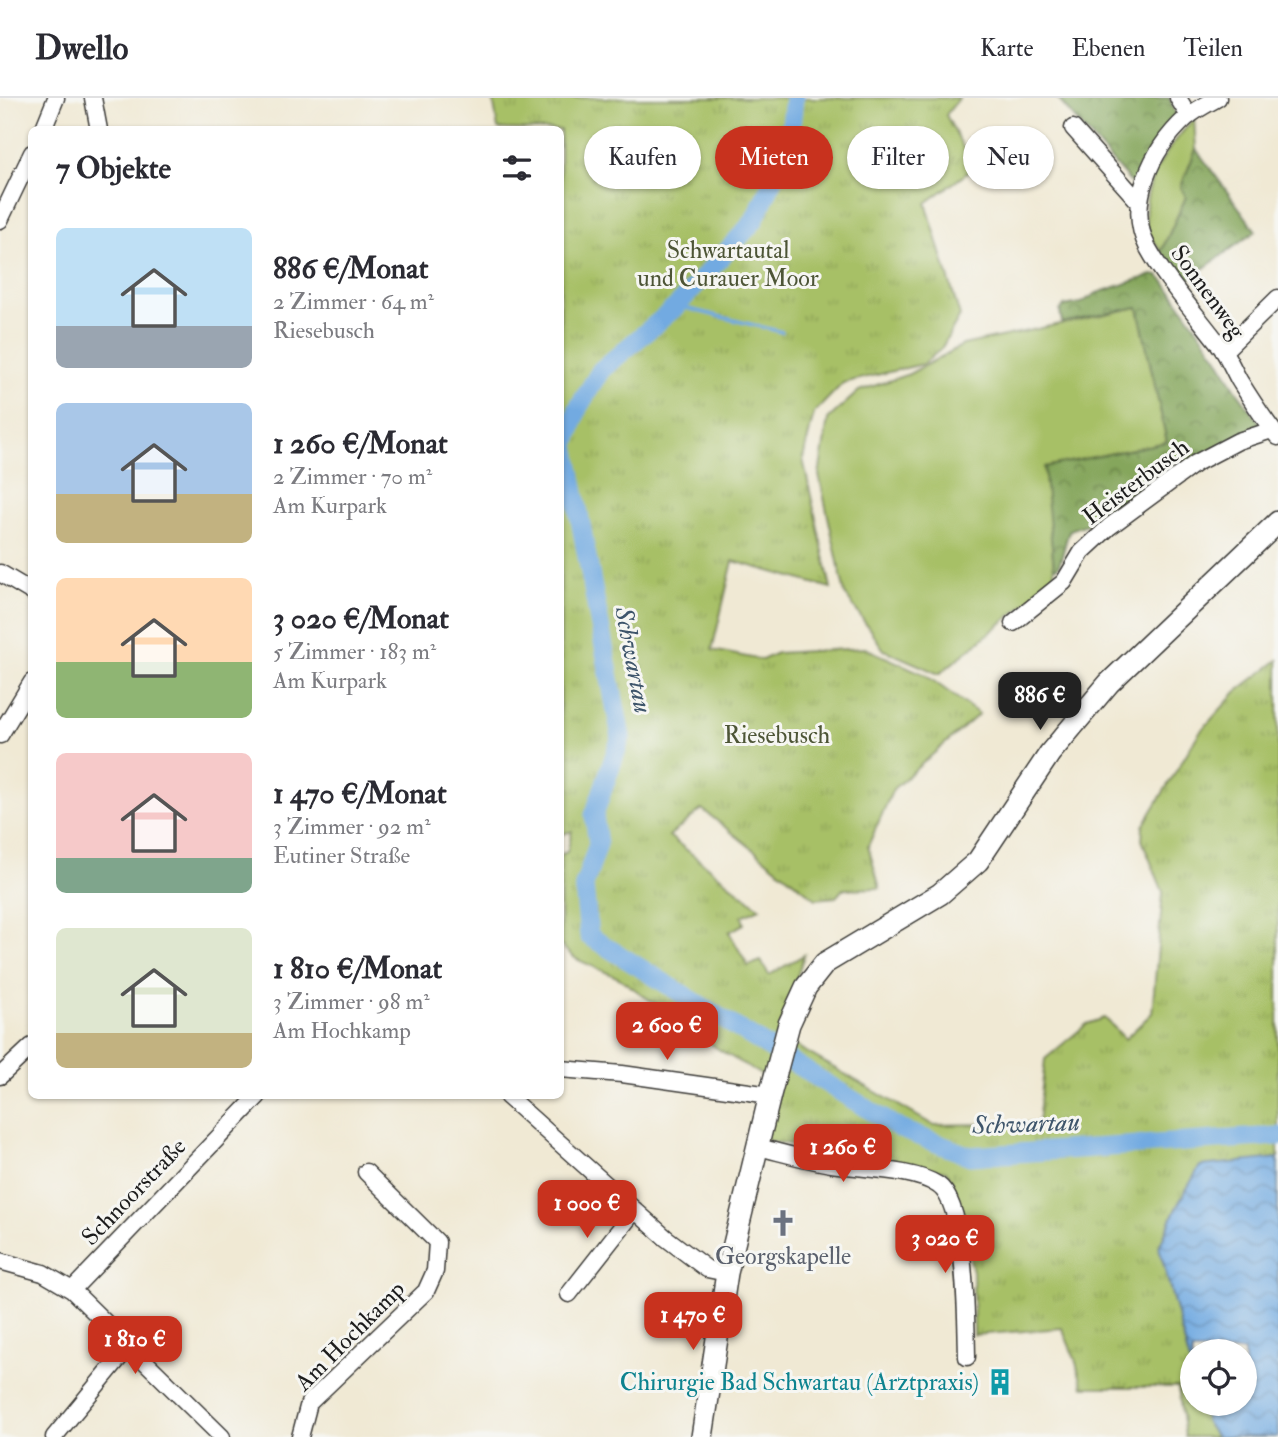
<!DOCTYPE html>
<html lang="de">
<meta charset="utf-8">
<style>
:root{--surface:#fff;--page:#f7f7f7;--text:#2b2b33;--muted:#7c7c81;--line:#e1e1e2;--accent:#c8321e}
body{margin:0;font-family:"IM FELL Double Pica",serif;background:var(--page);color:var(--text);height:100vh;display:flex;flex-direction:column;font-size:26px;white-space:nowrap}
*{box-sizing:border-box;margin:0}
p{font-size:23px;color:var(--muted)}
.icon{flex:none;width:38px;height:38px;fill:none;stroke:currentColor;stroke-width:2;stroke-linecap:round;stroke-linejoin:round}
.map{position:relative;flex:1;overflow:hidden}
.details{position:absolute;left:28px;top:28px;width:536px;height:973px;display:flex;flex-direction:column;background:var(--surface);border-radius:10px;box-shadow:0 2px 5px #0004}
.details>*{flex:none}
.top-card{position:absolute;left:584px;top:28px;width:588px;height:63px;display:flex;gap:14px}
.fabs{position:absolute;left:1180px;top:1241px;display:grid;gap:14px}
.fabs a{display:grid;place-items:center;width:77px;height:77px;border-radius:50%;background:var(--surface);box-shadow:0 2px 5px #0004;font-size:35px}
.price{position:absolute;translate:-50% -60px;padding:0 16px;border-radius:14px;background:var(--accent);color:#fff;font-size:23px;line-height:46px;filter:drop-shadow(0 2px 4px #0008)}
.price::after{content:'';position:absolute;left:50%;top:42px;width:21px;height:16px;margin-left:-10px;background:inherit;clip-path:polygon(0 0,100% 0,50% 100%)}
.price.selected{background:#222;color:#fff}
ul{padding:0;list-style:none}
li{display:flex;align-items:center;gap:21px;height:175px;padding:0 28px}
li span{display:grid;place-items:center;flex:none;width:196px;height:140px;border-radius:10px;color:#555}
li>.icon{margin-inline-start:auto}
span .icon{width:84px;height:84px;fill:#fffc;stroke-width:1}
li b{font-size:30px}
h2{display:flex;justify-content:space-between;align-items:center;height:84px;padding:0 28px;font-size:30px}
.tag{padding:0 24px;border-radius:32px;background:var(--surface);box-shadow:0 2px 5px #0004;font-size:24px;line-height:63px}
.tag.selected{background:var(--accent);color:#fff}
header{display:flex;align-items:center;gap:42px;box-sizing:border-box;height:98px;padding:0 35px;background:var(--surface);border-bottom:2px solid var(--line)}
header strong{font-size:33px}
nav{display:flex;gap:38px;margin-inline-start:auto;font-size:24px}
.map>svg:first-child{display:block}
.green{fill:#a7c066;stroke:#626e41;stroke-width:2}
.forest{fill:url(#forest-crowns);stroke:#50613c;stroke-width:2}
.park{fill:url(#park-tufts);stroke:#626e41;stroke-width:2}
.water{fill:url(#water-waves);stroke:#47637e;stroke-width:2}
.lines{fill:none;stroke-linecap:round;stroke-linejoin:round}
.stream{stroke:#72aae1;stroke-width:3.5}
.river{stroke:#72aae1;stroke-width:19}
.minor-casing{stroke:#3c3b38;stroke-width:19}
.major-casing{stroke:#3c3b38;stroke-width:24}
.minor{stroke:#fff;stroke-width:16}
.major{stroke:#fff;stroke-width:21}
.labels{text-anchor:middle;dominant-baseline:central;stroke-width:6;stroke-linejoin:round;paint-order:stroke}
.park-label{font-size:24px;fill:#4d5536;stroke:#f6f6f2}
.street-label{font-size:24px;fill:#1c1c1c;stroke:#f6f6f2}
.worship-label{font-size:24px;fill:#5b616d;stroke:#f6f6f2}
.culture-label{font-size:24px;fill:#0d838f;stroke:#f6f6f2;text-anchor:end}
.water-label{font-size:26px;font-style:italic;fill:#3e556b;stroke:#f6f6f2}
</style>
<header>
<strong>Dwello</strong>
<nav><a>Karte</a><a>Ebenen</a><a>Teilen</a></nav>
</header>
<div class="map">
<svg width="1278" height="1339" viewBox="0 0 1278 1339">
<defs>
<pattern id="forest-crowns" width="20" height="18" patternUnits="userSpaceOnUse" patternTransform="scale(1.75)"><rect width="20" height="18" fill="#85a65b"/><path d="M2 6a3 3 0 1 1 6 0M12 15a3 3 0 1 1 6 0" fill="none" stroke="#6c864a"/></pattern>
<pattern id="park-tufts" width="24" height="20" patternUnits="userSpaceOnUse" patternTransform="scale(1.75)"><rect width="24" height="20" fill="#a7c066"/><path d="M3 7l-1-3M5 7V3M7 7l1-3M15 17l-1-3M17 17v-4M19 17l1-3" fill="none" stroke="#8fa458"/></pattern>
<pattern id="water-waves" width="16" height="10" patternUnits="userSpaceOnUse" patternTransform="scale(1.75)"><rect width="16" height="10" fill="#72aae1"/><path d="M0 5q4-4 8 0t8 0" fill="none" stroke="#5d8ab6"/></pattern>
</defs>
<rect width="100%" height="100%" fill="#f6f6f2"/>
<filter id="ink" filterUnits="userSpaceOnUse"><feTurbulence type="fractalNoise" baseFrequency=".0143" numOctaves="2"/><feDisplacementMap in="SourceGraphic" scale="14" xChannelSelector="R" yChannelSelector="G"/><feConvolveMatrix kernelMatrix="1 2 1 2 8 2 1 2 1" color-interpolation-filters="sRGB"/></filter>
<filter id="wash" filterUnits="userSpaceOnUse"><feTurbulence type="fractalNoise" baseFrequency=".00686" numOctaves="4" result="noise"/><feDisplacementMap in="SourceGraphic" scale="28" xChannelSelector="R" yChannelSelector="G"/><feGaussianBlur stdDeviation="1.57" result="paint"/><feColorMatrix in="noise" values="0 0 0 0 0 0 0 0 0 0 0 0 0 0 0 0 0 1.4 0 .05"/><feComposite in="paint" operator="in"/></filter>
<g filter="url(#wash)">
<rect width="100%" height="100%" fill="#f0e9d4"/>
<path class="green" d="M1194 20 1196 51 1181 89 1186 99 1161 154 1154 143 1149 141C1136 89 1162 58 1194 20Z
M1138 209 1167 344 1045 369 1055 482 939 576 884 552 845 496 819 377 828 321 859 293 909 276 963 247Z"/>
<path class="forest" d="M1057 0H1169L1177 18 1137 92Z
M1196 51 1256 133 1183 185 1161 154 1186 99 1181 89Z
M1152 177 1158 178 1164 183 1218 260 1236 292 1260 325 1259 329 1107 424 1087 426 1070 432C1064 444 1064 457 1058 469L1054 470 1044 369 1167 344 1138 209 1062 225 1060 213 1064 208 1081 205 1097 195Z"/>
<path class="park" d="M493 0H959L946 17 974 70 926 105 960 218 941 251 923 266 843 285 814 315 803 361 831 490 733 463 712 552 762 562 777 555 865 550 924 576 979 616 893 691 868 748 880 790 843 791 836 799 816 801 702 711 669 738 760 810 742 818 744 826 729 834 748 868 761 863 769 877 804 857 776 943 796 948 933 1027 1038 1025 1045 961 1087 926 1105 920 1125 941 1152 915 1163 794 1142 742 1143 728 1199 635 1236 594 1278 562V1066L1177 1108 1159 1149 1192 1272V1306H1201L1206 1324 1216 1339H1185L1178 1289H1083L1075 1261 1062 1230 974 1237 973 1173 952 1083 946 1073 758 1041 771 983 718 951 619 880 576 861 560 847V757L567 754 572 733 560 737V32L498 31Z"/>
<path class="water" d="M1278 1060V1339H1216L1206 1324 1201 1306H1244V1253H1192V1272L1159 1149 1177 1108 1200 1068Z"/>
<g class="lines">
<path class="stream" d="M677 208 782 234"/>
<path class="river" d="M794 0 790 37 774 81 753 124 677 208 601 272 578 310 566 347 621 639 594 717 598 746 584 788 589 838 900 1031 970 1058 1278 1038"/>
</g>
</g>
<g filter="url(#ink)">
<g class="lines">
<defs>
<path id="minor" d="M93 0 99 32
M1178 0 1189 18
M1218 0C1207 6 1195 12 1186 20 1152 51 1125 106 1148 150 1166 183 1198 218 1221 249 1228 259 1233 271 1239 282 1251 301 1264 322 1278 339
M1073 30 1139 104
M43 32 56 0
M0 122 32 55
M1224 253 1278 200
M0 475 32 494
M1013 525 1064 484 1082 454 1109 429 1196 365 1238 343 1272 332
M0 637 32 584
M560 971 622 976 770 997
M0 978 32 948
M507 998 666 1140 707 1171 727 1175
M758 1049C783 1055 807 1062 832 1066 861 1071 914 1071 938 1087 967 1106 966 1224 967 1259
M0 1163 43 1175 72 1192 222 1339
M72 1192 258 998
M569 1196 635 1112
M54 1339 130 1247
M300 1339 309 1305 426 1193 435 1173 437 1144 366 1074"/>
<path id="major" d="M702 1339 727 1175 770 997 789 926 806 889 825 865 940 796 978 763 1050 655 1109 585 1278 424"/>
</defs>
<use href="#minor" class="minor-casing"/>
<use href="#major" class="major-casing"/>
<use href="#minor" class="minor"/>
<use href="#major" class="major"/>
</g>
</g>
<defs>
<symbol id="church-bare" viewBox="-9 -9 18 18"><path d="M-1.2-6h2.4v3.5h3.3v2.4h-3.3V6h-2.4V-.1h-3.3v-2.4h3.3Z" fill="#6b7280" stroke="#f6f6f2" stroke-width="2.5" paint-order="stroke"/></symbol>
<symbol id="building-bare" viewBox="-9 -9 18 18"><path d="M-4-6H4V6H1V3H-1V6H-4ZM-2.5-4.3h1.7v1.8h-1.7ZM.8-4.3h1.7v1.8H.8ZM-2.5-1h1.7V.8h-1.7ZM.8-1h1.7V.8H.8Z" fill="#0f9aa8" stroke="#f6f6f2" stroke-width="2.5" paint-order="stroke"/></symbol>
</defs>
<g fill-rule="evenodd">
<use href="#church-bare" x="764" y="1106" width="38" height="38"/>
<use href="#building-bare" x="981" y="1265" width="38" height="38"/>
</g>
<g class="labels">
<g class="park-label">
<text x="728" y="152">Schwartautal<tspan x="728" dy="28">und Curauer Moor</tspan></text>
<text x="777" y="637">Riesebusch</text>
</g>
<g class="street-label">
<text transform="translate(1208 194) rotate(54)">Sonnenweg</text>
<text transform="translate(1136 384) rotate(-37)">Heisterbusch</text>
<text transform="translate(134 1094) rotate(-46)">Schnoorstraße</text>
<text transform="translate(350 1238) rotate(-45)">Am Hochkamp</text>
</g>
<g class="worship-label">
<text x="783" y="1158">Georgskapelle</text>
</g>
<g class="culture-label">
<text x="979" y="1284">Chirurgie Bad Schwartau (Arztpraxis)</text>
</g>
<g class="water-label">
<text transform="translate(633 562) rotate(79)">Schwartau</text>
<text transform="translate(1026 1026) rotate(-2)">Schwartau</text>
</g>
</g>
</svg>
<div class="fabs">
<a><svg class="icon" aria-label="locate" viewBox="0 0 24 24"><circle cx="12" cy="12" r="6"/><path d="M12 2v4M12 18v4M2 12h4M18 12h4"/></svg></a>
</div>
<b class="price selected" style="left:1040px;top:634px">886 €</b>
<b class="price" style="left:667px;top:964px">2 600 €</b>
<b class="price" style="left:843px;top:1086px">1 260 €</b>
<b class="price" style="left:587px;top:1142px">1 000 €</b>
<b class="price" style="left:945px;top:1177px">3 020 €</b>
<b class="price" style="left:693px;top:1254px">1 470 €</b>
<b class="price" style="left:135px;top:1278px">1 810 €</b>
<div class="top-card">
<a class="tag">Kaufen</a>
<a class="tag selected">Mieten</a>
<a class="tag">Filter</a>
<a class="tag">Neu</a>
</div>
<section class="details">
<h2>7 Objekte<svg class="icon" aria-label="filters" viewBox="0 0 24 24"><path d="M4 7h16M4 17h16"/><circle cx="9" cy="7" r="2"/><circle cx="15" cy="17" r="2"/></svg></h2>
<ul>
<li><span style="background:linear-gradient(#bfe0f5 70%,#9aa5b1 0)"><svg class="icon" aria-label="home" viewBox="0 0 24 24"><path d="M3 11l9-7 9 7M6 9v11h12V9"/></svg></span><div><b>886 €/Monat</b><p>2 Zimmer · 64 m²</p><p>Riesebusch</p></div></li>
<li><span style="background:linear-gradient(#a9c7e8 65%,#c2b280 0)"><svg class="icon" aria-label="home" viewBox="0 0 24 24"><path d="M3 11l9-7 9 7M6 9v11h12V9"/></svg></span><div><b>1 260 €/Monat</b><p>2 Zimmer · 70 m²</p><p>Am Kurpark</p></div></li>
<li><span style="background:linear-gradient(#ffd9b3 60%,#8fb573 0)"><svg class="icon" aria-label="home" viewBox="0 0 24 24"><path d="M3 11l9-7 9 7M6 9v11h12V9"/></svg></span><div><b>3 020 €/Monat</b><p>5 Zimmer · 183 m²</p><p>Am Kurpark</p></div></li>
<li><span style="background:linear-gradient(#f6c9c9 75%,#7fa58c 0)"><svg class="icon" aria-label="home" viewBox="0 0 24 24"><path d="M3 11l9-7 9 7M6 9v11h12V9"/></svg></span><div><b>1 470 €/Monat</b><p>3 Zimmer · 92 m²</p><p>Eutiner Straße</p></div></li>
<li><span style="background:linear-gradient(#dfe7d0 75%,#c2b280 0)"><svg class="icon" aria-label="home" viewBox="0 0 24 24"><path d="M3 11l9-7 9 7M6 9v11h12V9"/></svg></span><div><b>1 810 €/Monat</b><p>3 Zimmer · 98 m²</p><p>Am Hochkamp</p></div></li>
</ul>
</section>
</div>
